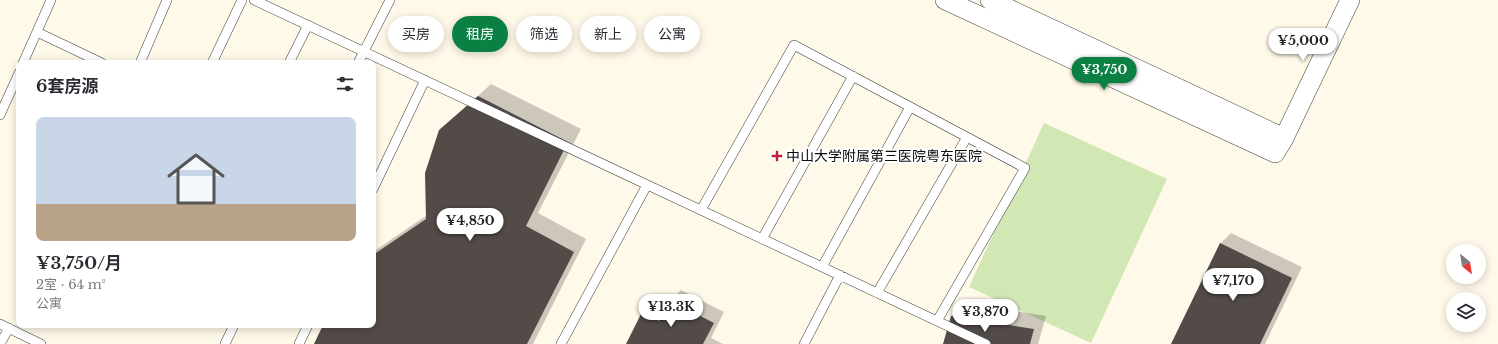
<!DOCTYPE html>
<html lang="zh">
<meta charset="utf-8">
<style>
:root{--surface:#fff;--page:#f7f7f7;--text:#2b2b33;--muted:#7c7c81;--accent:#0b8043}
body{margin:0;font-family:"Libre Baskerville","Noto Sans SC",serif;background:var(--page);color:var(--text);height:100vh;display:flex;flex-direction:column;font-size:15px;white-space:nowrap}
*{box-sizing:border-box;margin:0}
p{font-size:13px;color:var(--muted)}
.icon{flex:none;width:22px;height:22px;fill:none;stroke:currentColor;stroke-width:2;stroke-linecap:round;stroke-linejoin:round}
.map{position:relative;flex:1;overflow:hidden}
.panel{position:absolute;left:16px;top:60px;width:360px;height:268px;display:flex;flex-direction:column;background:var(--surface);border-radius:8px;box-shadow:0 2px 10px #0003}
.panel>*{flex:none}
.hud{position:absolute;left:388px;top:16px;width:380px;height:36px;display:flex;gap:8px}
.needle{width:26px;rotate:150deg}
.buttons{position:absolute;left:1446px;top:244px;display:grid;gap:8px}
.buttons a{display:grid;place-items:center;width:40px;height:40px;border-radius:50%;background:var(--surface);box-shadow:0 2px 10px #0003;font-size:20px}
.price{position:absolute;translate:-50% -34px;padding:0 9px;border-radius:14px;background:#fff;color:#222;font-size:13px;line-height:26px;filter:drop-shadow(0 1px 2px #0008)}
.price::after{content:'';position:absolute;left:50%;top:24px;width:12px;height:9px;margin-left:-6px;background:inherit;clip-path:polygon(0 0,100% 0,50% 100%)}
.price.current{background:var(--accent);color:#fff}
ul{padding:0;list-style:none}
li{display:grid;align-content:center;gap:8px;height:212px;padding:0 20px}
li span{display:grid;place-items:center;height:124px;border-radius:8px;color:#555}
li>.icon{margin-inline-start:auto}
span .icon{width:72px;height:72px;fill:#fffc;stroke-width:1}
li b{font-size:17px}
h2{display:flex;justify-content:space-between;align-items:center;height:48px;padding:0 20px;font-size:17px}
.chip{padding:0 14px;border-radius:18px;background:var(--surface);box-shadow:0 2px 10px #0003;font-size:14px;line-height:36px}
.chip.current{background:var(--accent);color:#fff}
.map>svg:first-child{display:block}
.green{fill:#d2e8b4}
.shadow{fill:#0003}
.building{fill:#534b47}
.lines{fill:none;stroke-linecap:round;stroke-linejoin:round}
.service-casing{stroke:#3e3e3e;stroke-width:10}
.minor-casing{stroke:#3e3e3e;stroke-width:20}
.service{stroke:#fff;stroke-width:9}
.minor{stroke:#fff;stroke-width:19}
.poi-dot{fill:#b92536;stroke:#fff;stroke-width:1.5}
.labels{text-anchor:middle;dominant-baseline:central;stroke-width:4;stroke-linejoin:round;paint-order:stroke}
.poi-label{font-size:14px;fill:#0b0b0b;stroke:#fff;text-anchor:start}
</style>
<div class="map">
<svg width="1498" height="344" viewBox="0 0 1498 344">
<rect width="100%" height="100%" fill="#fff9e9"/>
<path class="green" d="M1044 123 1167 179 1091 343 969 287Z"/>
<path class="shadow" d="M491 84 581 129 538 213 586 239 533 344H315L324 325H373V252L427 215 440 131Z
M1231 233 1302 267 1265 344H1172L1220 244Z
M681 290 724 312 711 338 723 344H627L643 312 654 302 666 308 670 301Z
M965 303 1046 316 1038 344H944L952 316Z"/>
<path class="building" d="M478 96 568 142 526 226 574 252 527 344H314L323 325H373V255L426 219 425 173 439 130Z
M1220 243 1292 278 1260 344H1171Z
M669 300 714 323 703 344H626L642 312 659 321Z
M951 316 1034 329 1030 344H943Z"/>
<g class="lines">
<defs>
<path id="service" d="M254 0 986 344
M37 32 102 63
M23 63 51 0
M140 63 167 0
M212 63 242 0
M289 63 308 25
M358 63 390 0
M0 115 19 73
M373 189 425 80
M701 210 794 45 1025 168 937 321
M762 239 853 76
M822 267 910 107
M877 293 967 137
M0 324 41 344
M0 344 9 328
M225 344 234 325
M299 344 308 325
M561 344 647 185
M804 344 840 275"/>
<path id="minor" d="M945 0 1275 153 1284 138 1350 0
M990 0 1284 138"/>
</defs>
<use href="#service" class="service-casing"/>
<use href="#minor" class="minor-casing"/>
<use href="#service" class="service"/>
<use href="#minor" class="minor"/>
</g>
<path class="poi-dot" d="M775 150h4v4h4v4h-4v4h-4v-4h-4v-4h4z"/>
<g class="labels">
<g class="poi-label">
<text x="786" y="156">中山大学附属第三医院粤东医院</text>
</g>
</g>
</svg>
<div class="buttons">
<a><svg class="needle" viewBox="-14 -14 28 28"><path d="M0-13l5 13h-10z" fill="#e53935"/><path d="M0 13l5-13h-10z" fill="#7c7c81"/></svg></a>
<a><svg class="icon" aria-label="layers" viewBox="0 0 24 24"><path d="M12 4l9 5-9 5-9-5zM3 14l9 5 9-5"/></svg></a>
</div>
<b class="price" style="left:1303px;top:62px">¥5,000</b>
<b class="price current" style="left:1104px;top:91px">¥3,750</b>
<b class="price" style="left:470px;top:242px">¥4,850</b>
<b class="price" style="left:1233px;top:302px">¥7,170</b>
<b class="price" style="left:671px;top:328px">¥13.3K</b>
<b class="price" style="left:985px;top:333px">¥3,870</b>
<div class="hud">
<a class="chip">买房</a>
<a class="chip current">租房</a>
<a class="chip">筛选</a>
<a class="chip">新上</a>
<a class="chip">公寓</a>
</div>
<section class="panel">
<h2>6套房源<svg class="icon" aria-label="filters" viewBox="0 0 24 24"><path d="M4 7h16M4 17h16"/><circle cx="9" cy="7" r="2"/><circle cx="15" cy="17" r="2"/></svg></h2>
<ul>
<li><span style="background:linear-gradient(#c9d6e8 70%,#b9a48a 0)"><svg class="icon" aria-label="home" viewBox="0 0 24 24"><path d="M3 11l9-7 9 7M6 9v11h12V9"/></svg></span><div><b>¥3,750/月</b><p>2室 · 64 m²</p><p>公寓</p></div></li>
</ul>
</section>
</div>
